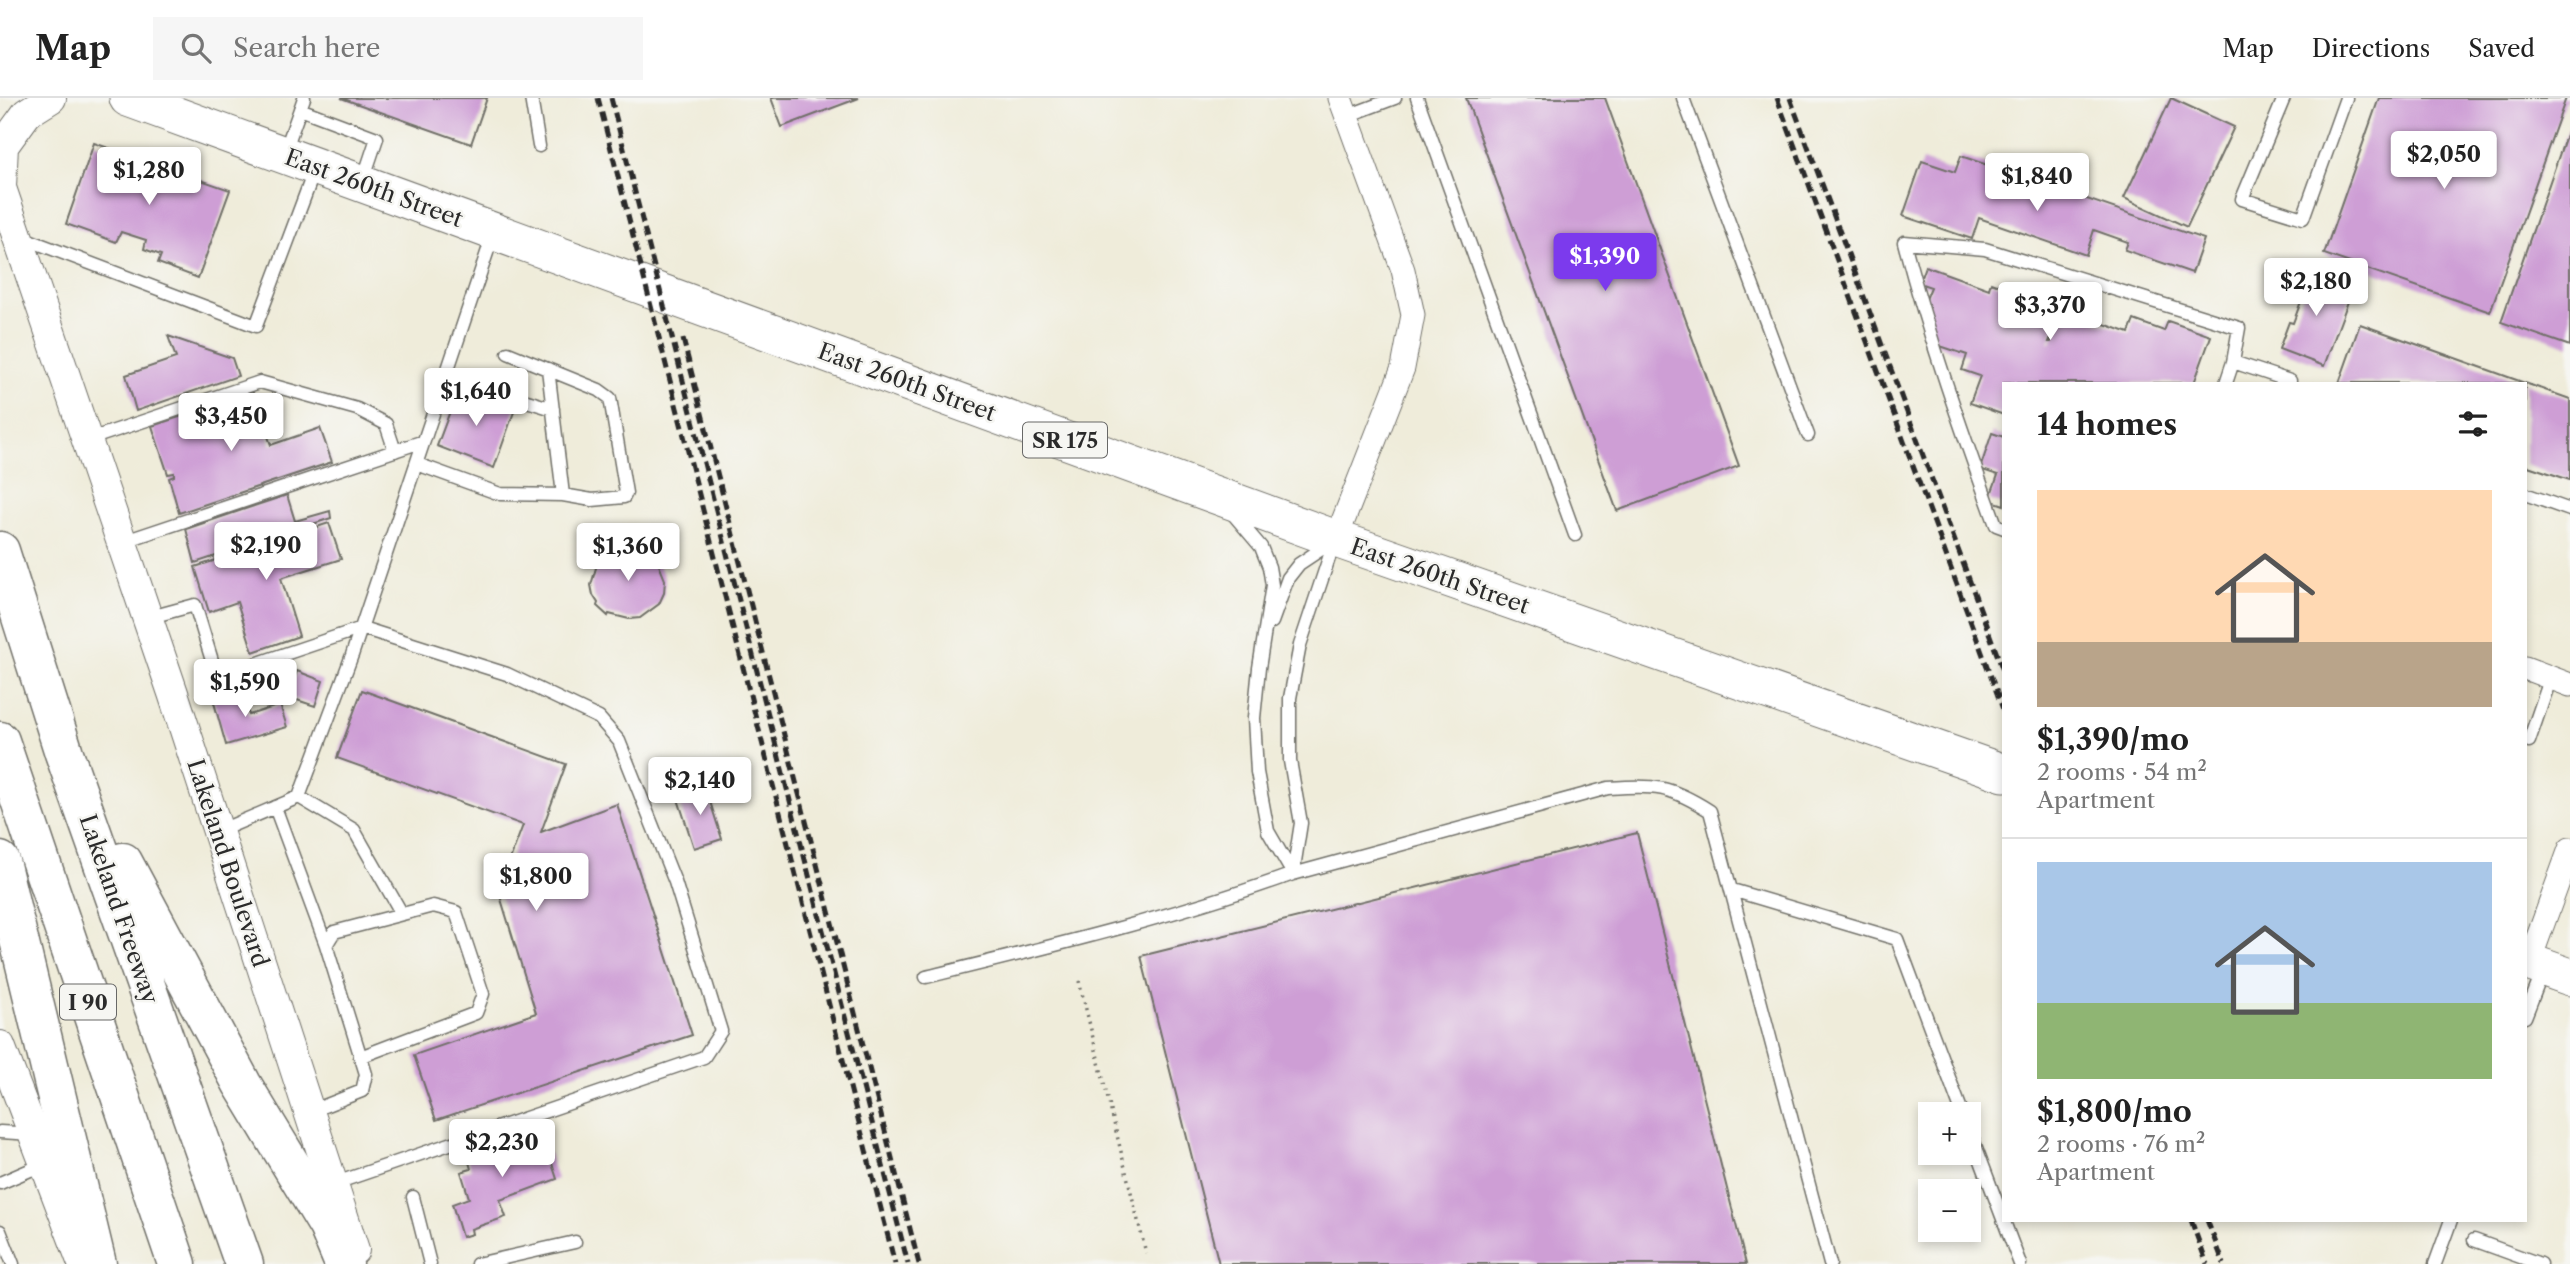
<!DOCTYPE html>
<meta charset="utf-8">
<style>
:root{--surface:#fff;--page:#f6f6f6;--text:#222;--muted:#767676;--line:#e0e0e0;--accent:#7c3aed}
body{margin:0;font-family:"Libre Caslon Text",serif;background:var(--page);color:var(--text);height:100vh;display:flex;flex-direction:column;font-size:26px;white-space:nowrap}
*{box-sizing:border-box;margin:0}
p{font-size:23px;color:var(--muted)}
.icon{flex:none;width:38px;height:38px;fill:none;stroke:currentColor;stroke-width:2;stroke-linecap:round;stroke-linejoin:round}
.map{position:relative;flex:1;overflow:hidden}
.details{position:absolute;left:2002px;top:284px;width:525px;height:840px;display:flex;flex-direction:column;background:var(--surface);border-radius:0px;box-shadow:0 4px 10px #0003}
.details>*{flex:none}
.buttons{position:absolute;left:1918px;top:1004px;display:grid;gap:14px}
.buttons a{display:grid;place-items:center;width:63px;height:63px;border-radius:0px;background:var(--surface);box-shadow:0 4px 10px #0003;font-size:35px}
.price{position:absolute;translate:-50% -60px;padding:0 16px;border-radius:7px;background:#fff;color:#222;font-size:23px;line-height:46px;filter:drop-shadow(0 2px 4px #0008)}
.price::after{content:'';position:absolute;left:50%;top:42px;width:21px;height:16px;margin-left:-10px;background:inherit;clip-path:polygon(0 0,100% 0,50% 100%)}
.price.on{background:var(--accent);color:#fff}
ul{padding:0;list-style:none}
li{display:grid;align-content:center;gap:14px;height:371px;padding:0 35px}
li+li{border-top:2px solid var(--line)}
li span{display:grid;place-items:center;height:217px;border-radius:0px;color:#555}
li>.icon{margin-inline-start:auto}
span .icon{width:126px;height:126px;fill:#fffc;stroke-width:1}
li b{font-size:30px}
h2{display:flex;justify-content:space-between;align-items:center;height:84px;padding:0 35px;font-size:30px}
header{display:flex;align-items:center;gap:42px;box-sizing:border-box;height:98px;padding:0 35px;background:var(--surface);border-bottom:2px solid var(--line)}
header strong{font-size:33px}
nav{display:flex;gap:38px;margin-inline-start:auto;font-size:24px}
.search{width:490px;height:63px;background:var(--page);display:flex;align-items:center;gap:18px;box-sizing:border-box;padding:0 24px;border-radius:0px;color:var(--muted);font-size:26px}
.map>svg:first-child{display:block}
.building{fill:#ce9ed5}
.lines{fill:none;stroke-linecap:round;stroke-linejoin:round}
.service-casing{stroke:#706f68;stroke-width:15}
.minor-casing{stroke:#706f68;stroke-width:25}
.tertiary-casing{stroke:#706f68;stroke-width:32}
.primary-casing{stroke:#706f68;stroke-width:39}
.motorway-casing{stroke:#706f68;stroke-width:41}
.path{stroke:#706f68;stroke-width:3.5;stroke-dasharray:2 5;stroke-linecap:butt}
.service{stroke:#fff;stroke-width:12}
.minor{stroke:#fff;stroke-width:23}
.tertiary{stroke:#fff;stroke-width:30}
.primary{stroke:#fff;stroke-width:37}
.motorway{stroke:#fff;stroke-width:38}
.rail{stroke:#2b2b2b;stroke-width:5;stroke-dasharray:10 5;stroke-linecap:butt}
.labels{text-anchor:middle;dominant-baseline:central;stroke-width:5;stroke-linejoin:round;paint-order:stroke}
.shield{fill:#f6f6f2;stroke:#686867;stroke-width:2}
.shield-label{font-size:21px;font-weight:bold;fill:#2b2b2b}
.street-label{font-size:23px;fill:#2b2b2b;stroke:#f6f6f2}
</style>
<header>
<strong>Map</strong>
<div class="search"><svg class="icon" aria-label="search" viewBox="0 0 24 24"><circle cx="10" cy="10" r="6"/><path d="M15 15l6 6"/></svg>Search here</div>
<nav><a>Map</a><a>Directions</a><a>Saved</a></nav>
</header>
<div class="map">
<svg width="2570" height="1166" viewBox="0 0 2570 1166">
<rect width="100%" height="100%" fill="#f6f6f2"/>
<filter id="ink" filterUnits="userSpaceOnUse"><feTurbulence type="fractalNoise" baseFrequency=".0143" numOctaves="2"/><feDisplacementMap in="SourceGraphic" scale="14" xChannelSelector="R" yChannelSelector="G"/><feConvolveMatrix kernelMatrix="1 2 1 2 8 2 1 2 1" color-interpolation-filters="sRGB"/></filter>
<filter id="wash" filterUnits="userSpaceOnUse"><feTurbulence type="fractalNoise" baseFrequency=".00686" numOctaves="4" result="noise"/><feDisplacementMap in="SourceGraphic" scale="28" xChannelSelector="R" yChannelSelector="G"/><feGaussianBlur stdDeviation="1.57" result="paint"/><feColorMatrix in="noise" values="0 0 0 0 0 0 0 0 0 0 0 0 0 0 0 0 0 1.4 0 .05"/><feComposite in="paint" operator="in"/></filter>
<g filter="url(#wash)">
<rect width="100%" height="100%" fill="#efecda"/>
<g id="blocks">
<path class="building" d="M341 0H487L471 46Z
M771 0H859L782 29Z
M1466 0H1605L1739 368 1617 413Z
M2171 0 2234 29 2187 129 2124 100Z
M2379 0H2566L2490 214 2324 156Z
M2570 26V248L2501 224Z
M94 45 230 92 198 180 158 165 161 157 144 151 146 142 121 134 116 144 66 126Z
M1961 58 2204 141 2192 175 2125 152 2128 144 2094 132 2086 157 1979 120 1972 141 1903 118 1922 63 1955 74Z
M1925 168 1989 191 1991 184 2062 210 2049 244H2051L2063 211 2129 235 2134 222 2164 233 2168 223 2211 238 2194 285H2004V317L1970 305 1980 278 1962 272 1967 257 1937 247 1924 206 1931 189 1919 185Z
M2305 173 2353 190 2324 268 2279 251 2289 224 2293 225 2303 198 2297 196Z
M2360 226 2525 285H2339Z
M168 238 232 260 238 278 136 313 126 277 176 260Z
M2525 285 2570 301V382L2525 367Z
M458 292 515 311 494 370 437 348Z
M253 295 271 347 320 330 332 364 179 415 169 380 174 378V375L168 376 152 328Z
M1992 335 2004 339V407L1989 402 1998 377 1980 371Z
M287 397 295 423 330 413 331 420 195 465 186 431Z
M329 425 341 461 281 480 299 538 253 554 237 504 209 514 195 469Z
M627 448 638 449 657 462 665 482 664 495 659 506 640 520 629 521 609 516 608 518 597 508 598 505 593 497 591 487 598 463 616 449Z
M297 573 323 583 315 608 288 599Z
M240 591 249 617 280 607 287 629 226 647 213 601Z
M362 592 566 666 541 734 617 706 692 937 436 1022 414 957 536 915 493 775 506 772 523 727 337 660Z
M705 688 722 741 694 750 677 698Z
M1637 735 1746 1166H1219L1141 858Z
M541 1032 557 1081 500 1102 506 1119 471 1131 472 1136 462 1139 452 1106 469 1100 461 1074 471 1071 467 1057Z"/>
</g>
</g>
<g filter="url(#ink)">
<use href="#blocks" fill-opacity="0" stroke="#706f68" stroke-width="2"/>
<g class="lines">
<defs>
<path id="service" d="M531 0 539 48
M1417 0 1575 437
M1683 0 1808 337
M2284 0 2242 101 2303 120 2346 0
M300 11 377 40 363 82
M1347 18 1395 0
M285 53 304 0
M21 139 256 228 315 71
M548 271 563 397
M446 278 553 311
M2226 285 2233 264 2290 283V285
M87 342 260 284 357 311 386 326 395 353
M417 366 500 396 563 397 592 402 624 399 626 395 610 300 599 292 508 255
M2525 396 2570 412
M1233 416 1261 449 1269 469 1272 487 1259 570 1254 620 1257 674 1268 733 1293 776
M2004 430 1996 427C1962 334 1929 240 1904 144L1985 151 2239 230 2233 264
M122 444 424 343
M147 520 195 507 217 579 362 530 507 576 599 620 619 643 675 784 721 933 704 959 333 1086
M1272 524 1288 480 1299 466 1329 446
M2525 642 2529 643 2551 579
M299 699 354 732 402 816
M275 709 326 847
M219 733 299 699 352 557 493 137
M1293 776 1301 725 1290 663V600L1300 547 1334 445
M1732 792 1897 841 1963 1017
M926 879C1049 849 1174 819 1293 776L1608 690C1656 687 1669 687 1710 713L1830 1166
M2525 919 2543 873
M309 1014 362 993 366 976 326 847 334 834 433 808 456 814 483 896 476 915 360 959
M1969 1031 2020 1166
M0 1034 33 1036
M0 1085 44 1066
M413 1099 430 1166
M0 1133 13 1166
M2474 1142 2540 1166
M477 1166 575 1144
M2435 1166 2451 1122"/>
<path id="minor" d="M1336 441 1403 270 1413 217 1403 172 1340 0
M2525 570 2570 587
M2529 864 2570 751"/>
<path id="tertiary" d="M0 87 173 595 354 1152
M1 89 3 48 27 15 51 0
M0 948 82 1163"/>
<path id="primary" d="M128 0 1336 441 2004 675
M2525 863 2570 879"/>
<path id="motorway" d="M0 453 64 655 244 1166
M0 643 177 1166
M0 763 97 1166
M123 764 242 986 328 1128 344 1166"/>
</defs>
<use href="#service" class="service-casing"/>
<use href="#minor" class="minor-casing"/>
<use href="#tertiary" class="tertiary-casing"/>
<use href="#primary" class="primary-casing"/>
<use href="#motorway" class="motorway-casing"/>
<path class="path" d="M1079 883 1146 1155"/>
<use href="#service" class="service"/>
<use href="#minor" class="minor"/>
<use href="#tertiary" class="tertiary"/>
<use href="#primary" class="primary"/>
<use href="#motorway" class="motorway"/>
<path class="rail" d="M598 0 895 1166
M611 0 908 1166
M1777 0 2004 614
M1790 0 2004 575
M683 241 919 1166
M2191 1122 2207 1166
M2207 1122 2224 1166"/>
</g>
</g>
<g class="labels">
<g class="shield">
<rect x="1023" y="324.5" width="84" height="35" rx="5"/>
<rect x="60" y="886.5" width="56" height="35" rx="5"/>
</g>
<g class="shield-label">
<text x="1065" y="342">SR 175</text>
<text x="88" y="904">I 90</text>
</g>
<g class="street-label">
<text transform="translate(374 90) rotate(20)">East 260th Street</text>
<text transform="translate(907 284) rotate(20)">East 260th Street</text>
<text transform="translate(1440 478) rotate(19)">East 260th Street</text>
<text transform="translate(228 765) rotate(72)">Lakeland Boulevard</text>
<text transform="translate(119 811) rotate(71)">Lakeland Freeway</text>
</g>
</g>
</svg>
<div class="buttons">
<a>+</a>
<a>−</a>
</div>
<b class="price" style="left:2444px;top:93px">$2,050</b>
<b class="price" style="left:149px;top:109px">$1,280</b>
<b class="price" style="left:2037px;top:115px">$1,840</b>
<b class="price on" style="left:1605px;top:195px">$1,390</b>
<b class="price" style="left:2316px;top:220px">$2,180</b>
<b class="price" style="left:2050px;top:244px">$3,370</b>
<b class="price" style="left:476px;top:330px">$1,640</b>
<b class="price" style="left:231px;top:355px">$3,450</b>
<b class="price" style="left:266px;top:484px">$2,190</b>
<b class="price" style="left:628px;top:485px">$1,360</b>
<b class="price" style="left:245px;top:621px">$1,590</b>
<b class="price" style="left:700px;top:719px">$2,140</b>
<b class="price" style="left:536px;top:815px">$1,800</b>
<b class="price" style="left:502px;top:1081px">$2,230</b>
<section class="details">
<h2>14 homes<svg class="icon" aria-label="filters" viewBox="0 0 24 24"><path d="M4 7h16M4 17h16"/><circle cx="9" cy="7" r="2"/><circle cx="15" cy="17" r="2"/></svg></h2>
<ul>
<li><span style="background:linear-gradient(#ffd9b3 70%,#b9a48a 0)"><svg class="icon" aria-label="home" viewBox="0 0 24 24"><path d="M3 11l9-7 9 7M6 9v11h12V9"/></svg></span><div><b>$1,390/mo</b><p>2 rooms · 54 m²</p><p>Apartment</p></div></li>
<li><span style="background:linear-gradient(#a9c7e8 65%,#8fb573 0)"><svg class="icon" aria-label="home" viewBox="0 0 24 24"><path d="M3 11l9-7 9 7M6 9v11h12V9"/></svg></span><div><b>$1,800/mo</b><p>2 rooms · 76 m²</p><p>Apartment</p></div></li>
</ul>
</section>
</div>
